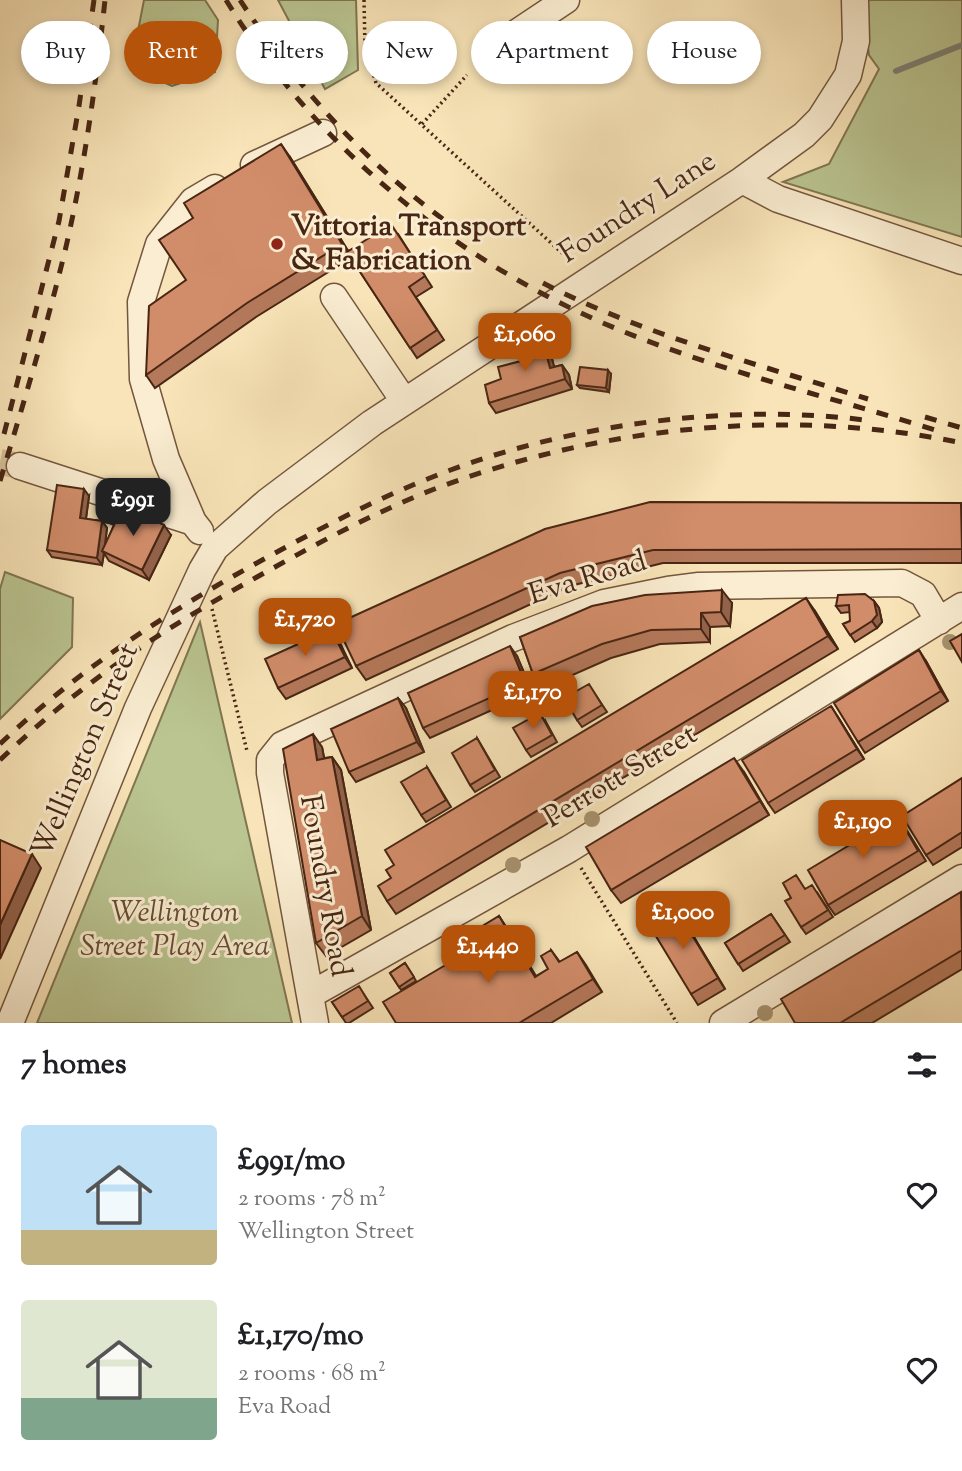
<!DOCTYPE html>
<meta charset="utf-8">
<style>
:root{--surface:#fff;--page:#f6f6f6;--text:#202124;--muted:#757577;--accent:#b45309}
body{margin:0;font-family:"Sorts Mill Goudy",serif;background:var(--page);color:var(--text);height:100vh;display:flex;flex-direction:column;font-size:26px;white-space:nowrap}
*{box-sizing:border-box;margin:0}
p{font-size:23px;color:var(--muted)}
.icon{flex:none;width:38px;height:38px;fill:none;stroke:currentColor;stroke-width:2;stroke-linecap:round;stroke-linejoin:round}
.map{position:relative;height:1023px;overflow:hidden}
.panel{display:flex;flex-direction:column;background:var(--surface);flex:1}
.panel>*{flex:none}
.guide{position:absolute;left:21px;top:21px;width:920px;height:63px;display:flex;gap:14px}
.price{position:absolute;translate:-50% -60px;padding:0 16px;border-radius:14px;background:var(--accent);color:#fff;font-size:23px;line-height:46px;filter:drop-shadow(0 2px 4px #0008)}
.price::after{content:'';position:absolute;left:50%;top:42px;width:21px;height:16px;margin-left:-10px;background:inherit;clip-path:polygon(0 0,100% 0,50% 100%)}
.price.current{background:#222;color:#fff}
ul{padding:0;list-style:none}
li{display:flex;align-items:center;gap:21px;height:175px;padding:0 21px}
li span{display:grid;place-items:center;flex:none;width:196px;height:140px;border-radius:7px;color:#555}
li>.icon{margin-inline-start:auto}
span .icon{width:84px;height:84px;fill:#fffc;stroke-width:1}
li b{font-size:30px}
h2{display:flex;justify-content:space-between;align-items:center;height:84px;padding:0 21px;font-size:30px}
.chip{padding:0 24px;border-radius:32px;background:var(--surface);box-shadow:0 4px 10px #0003;font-size:24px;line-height:63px}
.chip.current{background:var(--accent);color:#fff}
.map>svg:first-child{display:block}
.green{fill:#bac591;stroke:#817652;stroke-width:2}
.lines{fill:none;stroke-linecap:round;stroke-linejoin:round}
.stream{stroke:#7c8175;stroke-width:6}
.minor-tunnel{stroke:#d5be97;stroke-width:26;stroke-dasharray:26 13;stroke-linecap:butt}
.minor-casing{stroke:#74563d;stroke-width:29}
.path{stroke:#482614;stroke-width:3.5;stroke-dasharray:2 3.5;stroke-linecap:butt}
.minor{stroke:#faedd1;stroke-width:26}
.rail{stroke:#482614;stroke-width:5;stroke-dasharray:12 12;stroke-linecap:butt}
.tree{fill:#a7926f}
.wall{fill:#b4785a;stroke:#482614;stroke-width:2}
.shaded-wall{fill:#92624a;stroke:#482614;stroke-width:2}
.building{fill:#d18c69;stroke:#482614;stroke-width:2}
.poi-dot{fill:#8f2418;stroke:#faedd1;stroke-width:2.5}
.labels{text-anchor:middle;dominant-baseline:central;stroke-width:6;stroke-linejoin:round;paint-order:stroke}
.street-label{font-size:30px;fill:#482614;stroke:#faedd1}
.poi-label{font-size:30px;font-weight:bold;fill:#482614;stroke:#faedd1;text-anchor:start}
.park-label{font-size:30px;font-style:italic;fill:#644e33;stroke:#faedd1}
</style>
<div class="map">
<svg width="962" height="1023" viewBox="0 0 962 1023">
<rect width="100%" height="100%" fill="#f8e4b8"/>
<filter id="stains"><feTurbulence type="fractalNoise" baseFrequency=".00286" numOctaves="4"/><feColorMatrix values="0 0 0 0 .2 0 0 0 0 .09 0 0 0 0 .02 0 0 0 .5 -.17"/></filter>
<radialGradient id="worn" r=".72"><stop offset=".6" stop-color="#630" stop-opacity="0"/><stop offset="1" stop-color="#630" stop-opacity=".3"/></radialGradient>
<path class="green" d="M144 0H205L218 20 215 72 172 86 145 74 138 31Z
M278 0H356L358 70 325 89Z
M862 0H962V237L783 182 829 164 879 69 869 55Z
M5 572 73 598 72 647 0 719V589Z
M200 622 292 1023H37Z"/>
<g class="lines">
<path class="stream" d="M896 71 962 45"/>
<path class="minor-tunnel" d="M0 462 20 466"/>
<defs>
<path id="minor" d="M503 42 566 0
M254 165 323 133
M742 180 778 199 962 261
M334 297 404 401
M20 466 193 522 200 531
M193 522 166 459 143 379 141 302 159 244 193 201 215 188
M310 995 569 849 962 606
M10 1023 138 708 202 570 215 548 267 502 372 423 742 180 804 135 820 119 848 75 856 41 855 0
M315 1023 270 773V760L282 745 513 638 604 603 668 590 699 586 902 583 923 594 939 621
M723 1023 962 878"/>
</defs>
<use href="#minor" class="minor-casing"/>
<path class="path" d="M364 0 365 46 376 83 573 263
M422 124 467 75
M212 609 247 751
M581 868 677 1023"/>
<use href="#minor" class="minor"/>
<path class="rail" d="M226 0C317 149 460 265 622 331 723 372 831 397 935 430
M240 0C296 86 367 165 451 225
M543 283C646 336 758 364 868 399
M925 417 962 428
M4 434 59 221 79 106 94 0
M0 481C23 405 46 329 65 251 84 170 96 84 105 0
M0 744C79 669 169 611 264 559 319 529 376 499 435 476 565 424 733 402 872 421
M0 760C77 686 164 628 257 577 316 544 375 512 437 488 602 426 789 407 962 443"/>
</g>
<g class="tree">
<circle cx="950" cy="642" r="8"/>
<circle cx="592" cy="819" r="8"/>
<circle cx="513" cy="865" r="8"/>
<circle cx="765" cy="1013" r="8"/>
</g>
<path class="wall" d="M290 157 348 251 398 234 432 287 416 297 444 340 417 358 351 258 256 317 155 388 146 375 186 280Z
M542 337 549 347 554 367 562 365 569 375 572 389 496 413 489 403 521 361Z
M611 374 609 392 580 388 577 385Z
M89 496 86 519 102 521 107 528 105 546 114 525 102 520 100 516 171 535 149 580 109 561 104 553 102 565 52 557 47 550Z
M962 504V563H663L570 586 366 680 356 666 545 529Z
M874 601 879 608 882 622 877 628 855 642 843 624 850 621V612L841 613 836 606Z
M732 603 730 626 710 627V642L660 644 611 658 543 688 533 674 520 637Z
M815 611 838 649 396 914 387 901Z
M331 629 338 639 352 668 286 699 278 688Z
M517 656 532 692 430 738 423 728Z
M926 661 948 701 865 753 858 742Z
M593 691 607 712 582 727 577 720Z
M398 698 406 708 424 752 356 782 349 772Z
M838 717 864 759 775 813 768 803Z
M545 720 557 742 531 757 526 750Z
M477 738 500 777 475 792 470 785Z
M322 747 324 758 332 757 341 770 371 930 326 956 316 943Z
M427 767 451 807 426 822 421 815Z
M744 772 769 815 621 903 611 890Z
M962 778V847L933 865 926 855Z
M898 816 926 861 835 915 828 905Z
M806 889 817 892 833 917 806 934 801 927Z
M962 893V969L872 1023H795Z
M771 914 790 942 743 971 725 943Z
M499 916 508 930 536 976 548 969 551 950 560 962 577 952 602 992 551 1023H396L481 944Z
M682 917 725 989 698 1005 691 994Z
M405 963 416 981 401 990 390 973Z
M363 993 373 1008 349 1023H346L332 1002Z"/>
<path class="shaded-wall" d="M281 144 290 157 352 257 342 244Z
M542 337 549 347 557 378 550 368Z
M562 365 569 375 572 389 565 379Z
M608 370 611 374 609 392 606 388Z
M84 489 89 496 85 525 80 518Z
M102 521 107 528 104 552 102 551 104 553 102 565 97 558Z
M164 525 171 535 149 580 142 570Z
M722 590 732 603 730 626 721 612Z
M806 598 815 611 838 649 828 636Z
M874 601 879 608 882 622 877 628 872 621Z
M701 613 710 627V642L701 629Z
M331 629 338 639 352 668 345 657Z
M510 646 517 656 532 692 525 682Z
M919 650 926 661 948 701 941 691Z
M398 698 406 708 424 752 417 742Z
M831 706 838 717 864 759 857 749Z
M313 734 322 747 327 773 317 760Z
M332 757 341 770 371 930 362 916Z
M734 758 744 772 769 815 760 801Z
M32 854 41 868 0 959V925Z
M675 907 682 917 725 989 718 978Z
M499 916 508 930 544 990 535 977Z
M577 952 586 965 602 992 593 979Z"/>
<path class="building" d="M281 144 342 244 247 303 146 375 149 306 186 280 159 240 193 218 184 203Z
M391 224 425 276 409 287 437 330 410 348 347 252Z
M542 337 550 368 562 365 565 379 489 403 485 385 501 379 498 367 521 361 517 349Z
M580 367 608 370 606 388 577 385Z
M57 485 84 489 80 518 102 521 97 558 47 550Z
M107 501 122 508 115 523 100 516Z
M650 502 961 503 962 549 653 550 560 573 356 666 336 624 545 529Z
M123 506 164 525 142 570 102 551Z
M722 590 721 612 701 613V629L651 630 602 644 533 674 520 637 592 606 645 595Z
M865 594 874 601 877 615 872 621 850 635 843 624 850 621 849 605 836 606 838 595Z
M806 598 828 636 387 901 378 886 391 878 386 870 394 865 385 850Z
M331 629 345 657 278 688 265 659Z
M962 634V662L950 641Z
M510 646 525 682 423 728 408 693Z
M919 650 941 691 858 742 834 703Z
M589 684 602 705 577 720 564 698Z
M398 698 417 742 349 772 331 729Z
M831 706 857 749 768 803 742 760Z
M540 713 552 735 526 750 513 728Z
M313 734 317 760 332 757 362 916 316 943 283 749Z
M477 738 495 770 470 785 452 753Z
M734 758 760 801 611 890 586 847Z
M427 767 446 800 421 815 401 782Z
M962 778V832L926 855 902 816Z
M898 816 918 851 828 905 808 870Z
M0 840 32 854 0 925Z
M796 875 805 889 812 885 828 910 801 927 785 901 791 898 783 883Z
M961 892 962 950 840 1023H795L781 999Z
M675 907 718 978 691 994 648 923Z
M771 914 785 935 738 964 725 943Z
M499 916 535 977 548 969 541 956 551 950 559 962 577 952 593 979 519 1023H396L383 1002 481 944 474 931Z
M405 963 414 977 399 987 390 973Z
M359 986 368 1001 342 1017 332 1002Z"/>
<circle class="poi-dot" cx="277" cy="244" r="7"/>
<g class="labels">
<g class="street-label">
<text transform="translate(638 208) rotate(-33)">Foundry Lane</text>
<text transform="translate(588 579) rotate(-17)">Eva Road</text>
<text transform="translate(86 751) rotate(-67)">Wellington Street</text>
<text transform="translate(621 777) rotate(-31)">Perrott Street</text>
<text transform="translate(324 886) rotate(80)">Foundry Road</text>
</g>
<g class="poi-label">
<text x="291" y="227">Vittoria Transport<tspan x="291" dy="34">&amp; Fabrication</tspan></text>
</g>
<g class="park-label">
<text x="175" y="913">Wellington<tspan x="175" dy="34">Street Play Area</tspan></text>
</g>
</g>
<rect width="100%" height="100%" filter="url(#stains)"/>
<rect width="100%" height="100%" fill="url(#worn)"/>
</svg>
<b class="price" style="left:525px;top:373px">£1,060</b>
<b class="price current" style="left:133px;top:538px">£991</b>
<b class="price" style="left:305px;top:658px">£1,720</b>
<b class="price" style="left:533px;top:731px">£1,170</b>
<b class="price" style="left:863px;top:860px">£1,190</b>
<b class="price" style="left:683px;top:951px">£1,000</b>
<b class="price" style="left:488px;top:985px">£1,440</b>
<div class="guide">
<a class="chip">Buy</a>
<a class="chip current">Rent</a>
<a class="chip">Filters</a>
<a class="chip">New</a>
<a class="chip">Apartment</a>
<a class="chip">House</a>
</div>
</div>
<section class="panel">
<h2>7 homes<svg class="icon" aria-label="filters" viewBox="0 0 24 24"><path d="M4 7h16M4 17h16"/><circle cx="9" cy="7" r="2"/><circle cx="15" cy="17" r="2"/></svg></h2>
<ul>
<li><span style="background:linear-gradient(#bfe0f5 75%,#c2b280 0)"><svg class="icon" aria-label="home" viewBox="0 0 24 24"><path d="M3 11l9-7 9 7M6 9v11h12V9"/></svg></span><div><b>£991/mo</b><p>2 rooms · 78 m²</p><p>Wellington Street</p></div><svg class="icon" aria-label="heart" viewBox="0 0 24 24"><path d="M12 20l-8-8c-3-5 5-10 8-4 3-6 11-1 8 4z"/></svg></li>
<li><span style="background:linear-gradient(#dfe7d0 70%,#7fa58c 0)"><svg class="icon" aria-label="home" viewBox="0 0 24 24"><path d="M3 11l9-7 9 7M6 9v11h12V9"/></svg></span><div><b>£1,170/mo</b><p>2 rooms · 68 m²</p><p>Eva Road</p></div><svg class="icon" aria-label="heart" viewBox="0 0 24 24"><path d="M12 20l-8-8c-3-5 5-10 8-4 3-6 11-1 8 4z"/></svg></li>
</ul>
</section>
